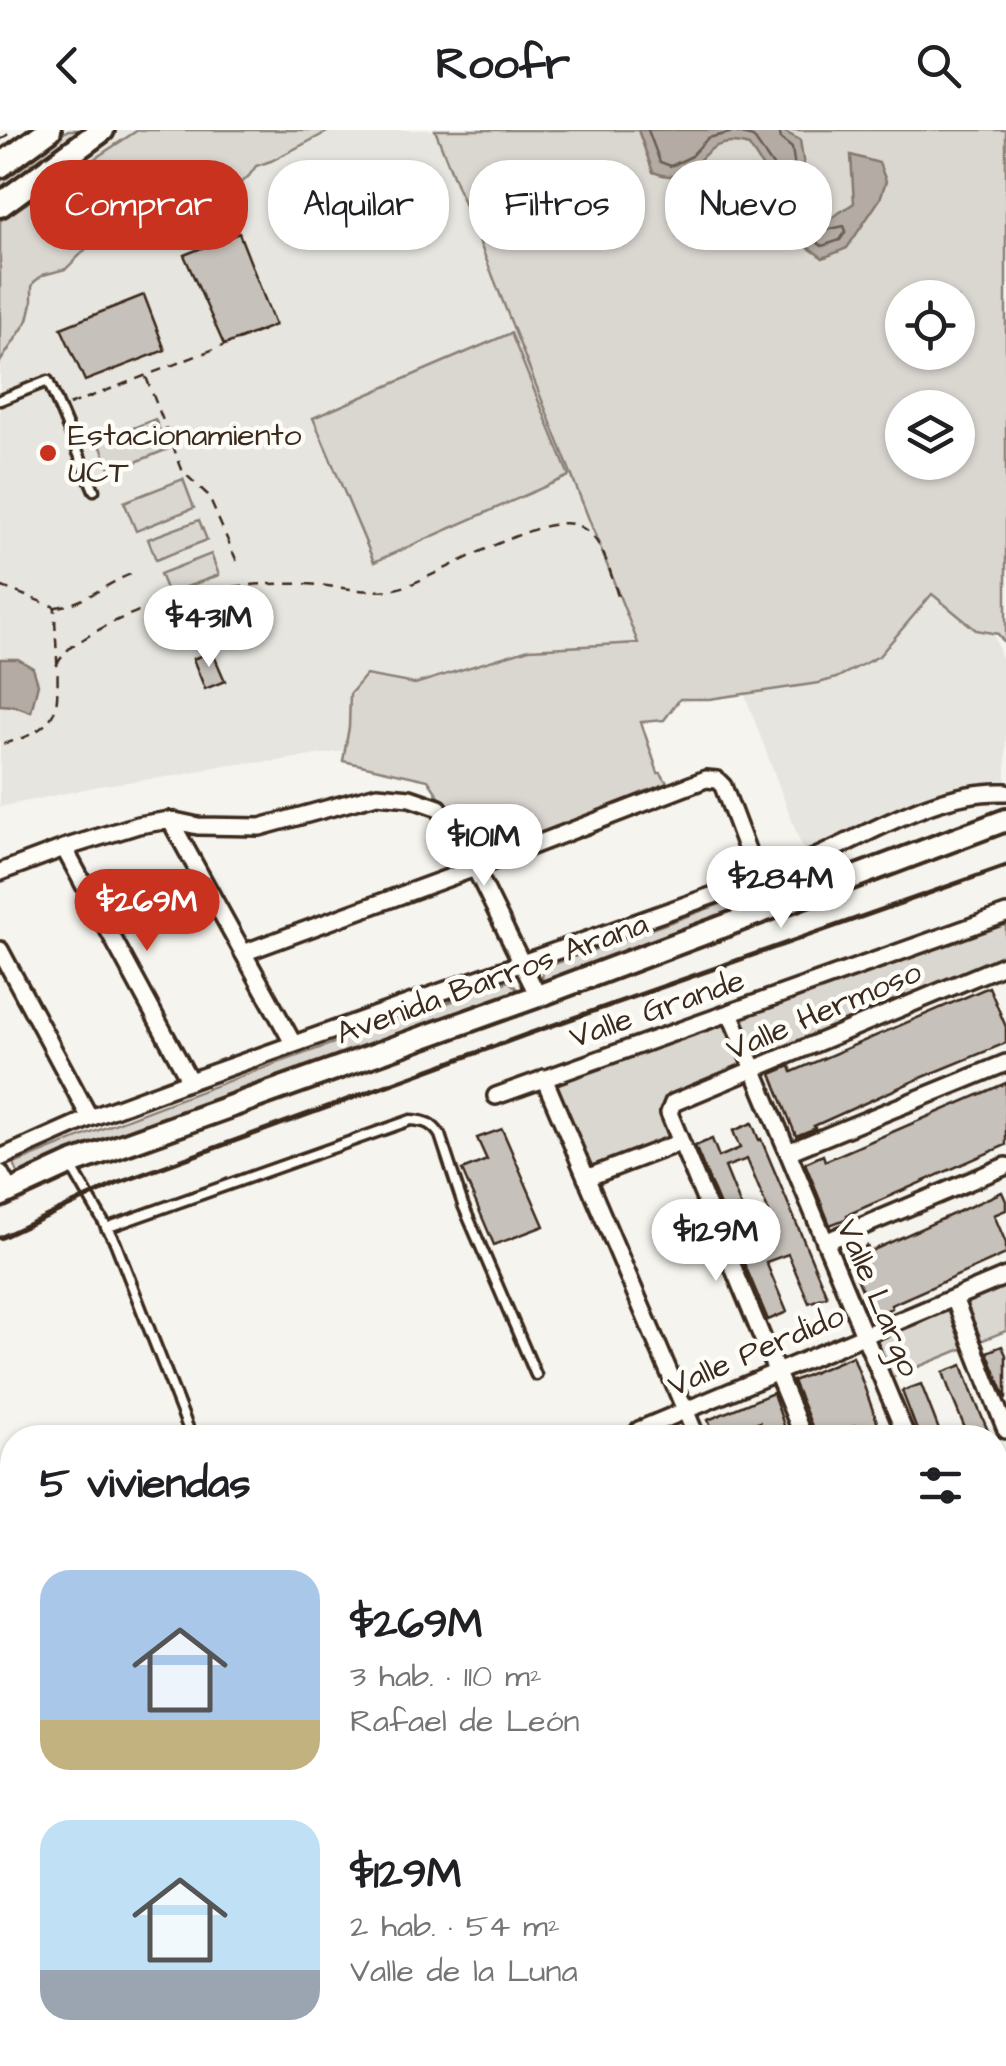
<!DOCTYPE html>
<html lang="es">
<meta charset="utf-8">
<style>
:root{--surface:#fff;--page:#f6f6f6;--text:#202124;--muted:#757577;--accent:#c8321e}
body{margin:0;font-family:"Architects Daughter",sans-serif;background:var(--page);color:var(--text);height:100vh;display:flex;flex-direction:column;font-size:38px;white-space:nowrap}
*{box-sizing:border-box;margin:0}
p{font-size:32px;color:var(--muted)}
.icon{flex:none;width:55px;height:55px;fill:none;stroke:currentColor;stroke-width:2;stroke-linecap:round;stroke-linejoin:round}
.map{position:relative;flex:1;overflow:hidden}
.details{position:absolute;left:0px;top:1295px;width:1008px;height:642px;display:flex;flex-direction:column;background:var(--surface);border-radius:40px 40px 0 0;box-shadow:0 2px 8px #0004}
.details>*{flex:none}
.top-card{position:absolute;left:30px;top:30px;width:948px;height:90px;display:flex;gap:20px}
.tools{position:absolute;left:885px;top:150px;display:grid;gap:20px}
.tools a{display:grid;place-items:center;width:90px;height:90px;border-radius:50%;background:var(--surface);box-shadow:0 2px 8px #0004;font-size:50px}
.price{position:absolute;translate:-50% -85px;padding:0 22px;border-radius:35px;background:#fff;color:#222;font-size:32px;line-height:65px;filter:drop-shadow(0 2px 5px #0008)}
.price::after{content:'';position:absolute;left:50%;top:60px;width:30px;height:22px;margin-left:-15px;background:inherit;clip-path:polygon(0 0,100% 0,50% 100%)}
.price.current{background:var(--accent);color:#fff}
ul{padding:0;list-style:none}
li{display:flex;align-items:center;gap:30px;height:250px;padding:0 40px}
li span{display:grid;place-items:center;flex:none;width:280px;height:200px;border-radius:30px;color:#555}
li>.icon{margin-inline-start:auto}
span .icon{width:120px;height:120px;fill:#fffc;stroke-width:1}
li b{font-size:42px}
h2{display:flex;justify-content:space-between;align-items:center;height:120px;padding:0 40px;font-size:42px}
.chip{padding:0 35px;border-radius:40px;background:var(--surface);box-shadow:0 2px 8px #0004;font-size:35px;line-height:90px}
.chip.current{background:var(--accent);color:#fff}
header{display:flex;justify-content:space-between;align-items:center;height:130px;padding:0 40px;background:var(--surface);font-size:45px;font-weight:700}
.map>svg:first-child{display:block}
.built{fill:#e7e5df}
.green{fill:#dad6d0;stroke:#8a8077;stroke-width:2.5;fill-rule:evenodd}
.water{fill:#b4aca4;stroke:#84786e;stroke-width:2.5}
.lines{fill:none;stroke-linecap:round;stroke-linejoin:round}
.shore{stroke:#6b5e54;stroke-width:2.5}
.building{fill:#c7c1bb;stroke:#3b2a1e;stroke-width:2.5;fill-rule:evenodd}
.service-casing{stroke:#3b2a1e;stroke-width:15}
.minor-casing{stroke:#3b2a1e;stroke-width:22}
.secondary-casing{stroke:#3b2a1e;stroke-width:28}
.primary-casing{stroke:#3b2a1e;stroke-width:30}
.path{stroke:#3b2a1e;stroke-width:2.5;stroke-dasharray:10 8;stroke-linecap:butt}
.service{stroke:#fdfcf7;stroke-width:8}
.minor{stroke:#fdfcf7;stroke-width:15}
.secondary{stroke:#fdfcf7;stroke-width:20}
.primary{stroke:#fdfcf7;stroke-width:22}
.rail{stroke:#3b2a1e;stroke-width:5}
.poi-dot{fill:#c8321e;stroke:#fdfcf7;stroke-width:4}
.labels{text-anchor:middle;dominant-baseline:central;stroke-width:9;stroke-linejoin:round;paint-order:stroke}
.poi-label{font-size:32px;fill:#3b2a1e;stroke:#fdfcf7;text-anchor:start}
.street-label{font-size:32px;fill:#3b2a1e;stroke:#fdfcf7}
</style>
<header><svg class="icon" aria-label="back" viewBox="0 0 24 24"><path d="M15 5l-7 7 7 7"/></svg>Roofr<svg class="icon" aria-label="search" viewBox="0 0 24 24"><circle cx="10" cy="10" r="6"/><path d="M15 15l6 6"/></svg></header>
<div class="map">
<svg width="1006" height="1936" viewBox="0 0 1006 1936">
<rect width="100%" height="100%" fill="#f5f4ee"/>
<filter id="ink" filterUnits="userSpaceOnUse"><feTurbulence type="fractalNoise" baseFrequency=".01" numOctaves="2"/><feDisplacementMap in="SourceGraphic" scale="20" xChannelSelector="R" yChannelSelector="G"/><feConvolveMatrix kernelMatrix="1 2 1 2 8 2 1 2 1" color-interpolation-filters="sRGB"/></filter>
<g filter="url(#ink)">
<path class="built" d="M117 0H443L647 512 364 618 277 631 219 636 182 645 104 655 0 677V88Z
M965 410 1006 543V653L987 652 925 667 804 723 736 541Z"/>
<path class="green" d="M68 0H88L0 64V48Z
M138 0H331L271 31 256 36 249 46 240 54 204 56 153 96C130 97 126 79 109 106L96 109 66 139 43 145 34 152 32 157V173L28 190 0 232V91Z
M435 0H1006V515L998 504 976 500 932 464 879 526 836 548 819 553 709 569H680L664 590 641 592 658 643H661L667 653 480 728 428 650 343 631 349 597 350 564 366 545 415 554 529 519 638 513ZM902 168H958V222H902ZM902 278H958V332H902Z
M511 203 569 346 374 432 313 288Z
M155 289 168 319 111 342 99 312Z
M183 349 194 378 136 401 124 372Z
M199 390 207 410 156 430 148 409Z
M211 424 219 445 168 464 160 444Z
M802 749 807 759 542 851 543 838 726 772Z
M1006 788V826L752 937 732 887Z
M509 851 518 860 399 906 252 955 116 1005 20 1049 14 1034C176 967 343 910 509 851Z
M723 890 743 940 670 970 660 983 670 1011 584 1045 546 953Z
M1006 1152V1201L978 1212 961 1171Z
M951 1176 967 1217 886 1250 869 1210Z
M0 1842 12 1868V1912L0 1917Z"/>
<path class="water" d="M638 0H781L800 10 811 82 828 90 854 73 851 25 879 33 886 51 880 69 847 118 823 128 781 98 773 53 749 16C700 1 703 47 670 46 664 46 659 44 653 42Z
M0 529H18L33 538 38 554 31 582 14 576 0 575Z"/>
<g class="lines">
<path class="shore" d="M648 0 660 32 671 36 690 27 708 8 734 2 753 7 782 49 791 93 822 116 840 110 846 101 844 96 826 100 807 91 802 86 792 18 781 9 779 0"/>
</g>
<path class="building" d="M239 103 275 195 224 215 184 125Z
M144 165 165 220 85 251 61 198Z
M212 521 225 551 205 559 193 529Z
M989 857 1006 897V913L916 950 814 996 816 998 796 1006 771 944 790 936 792 942Z
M1006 953V1015L847 1085 848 1088 830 1095 805 1033 823 1025 825 1031Z
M752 993 759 1010 761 1009 827 1166 809 1173 788 1124 766 1132 787 1182 768 1190 695 1016 712 1009 719 1027 740 1018 733 1001ZM747 1029 775 1097 753 1106 725 1037Z
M502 999 544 1096 494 1115 462 1040 487 1030 477 1008Z
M1002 1062 1006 1071V1080L994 1085 1006 1113V1124L891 1175 892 1178 873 1186 847 1124 867 1116 869 1122Z
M1002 1216 1006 1225V1269L987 1222Z
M853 1226 883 1308H861L856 1295 823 1308H817L793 1251Z
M962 1235 974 1268 991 1308H969L950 1262 943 1242Z
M921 1254 934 1287 942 1308H920L902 1261Z
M773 1263 787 1304 778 1308H766L760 1292 715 1308 708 1290Z"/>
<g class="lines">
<defs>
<path id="service" d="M0 270 48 251 94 360
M70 1034 115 1112 192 1308
M106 1098 411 990C425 991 432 993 440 1005L463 1075 536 1245"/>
<path id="minor" d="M170 690 293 913
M64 718 190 951
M0 742 64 718 138 695 170 690 198 696 260 697 377 665 410 668 439 678 475 738 538 866
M0 820 90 988
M243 823 475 738 706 649 717 650 723 656 758 749
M730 883 907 1308
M544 948 697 1308
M496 966 1006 784
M788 1022 1006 933
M0 1028 90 988 190 951 790 738C859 712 931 659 1006 662
M0 1043 10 1061
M586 1048 681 1012
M825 1112 1006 1036
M954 1168 1006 1300
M639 1300 1006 1146
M804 1308 669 983 673 973 1006 834
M995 1520 1006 1546
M995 1683 1006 1678
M0 1740V1739
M995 1768 1006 1795
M0 1811 12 1838
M959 1925 964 1936
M0 1930 13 1925"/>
<path id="secondary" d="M0 1066 70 1034 538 866 1006 690"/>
<path id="primary" d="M0 36 49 0
M0 75 102 0"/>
</defs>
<use href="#service" class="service-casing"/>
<use href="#minor" class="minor-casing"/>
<use href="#secondary" class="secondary-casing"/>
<use href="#primary" class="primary-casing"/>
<path class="path" d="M0 10 14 0
M146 247 183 342 208 365 238 434
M69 275 269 198
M0 456 55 477C54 500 62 565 54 582 45 602 19 611 0 614
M56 477C84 474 105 454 131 444
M56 535C60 530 65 522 70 518 76 513 84 509 90 505 153 467 230 451 303 454 339 455 375 468 409 455 445 441 540 386 573 394 603 401 610 444 619 469"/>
<use href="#service" class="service"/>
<use href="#minor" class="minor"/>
<use href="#secondary" class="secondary"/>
<use href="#primary" class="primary"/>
<path class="rail" d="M0 1108 116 1054 528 904 1006 736"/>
</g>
</g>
<circle class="poi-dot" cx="48" cy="323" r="10"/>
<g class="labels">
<g class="poi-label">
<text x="68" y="305">Estacionamiento<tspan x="68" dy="37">UCT</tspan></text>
</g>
<g class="street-label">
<text transform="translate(492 849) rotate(-20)">Avenida Barros Arana</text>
<text transform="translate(657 879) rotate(-19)">Valle Grande</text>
<text transform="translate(824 881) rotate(-23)">Valle Hermoso</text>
<text transform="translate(878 1168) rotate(67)">Valle Largo</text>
<text transform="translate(756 1221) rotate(-23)">Valle Perdido</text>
</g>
</g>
</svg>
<div class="tools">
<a><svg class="icon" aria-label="locate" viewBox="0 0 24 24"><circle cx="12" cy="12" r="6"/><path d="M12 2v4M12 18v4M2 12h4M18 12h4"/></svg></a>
<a><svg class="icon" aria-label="layers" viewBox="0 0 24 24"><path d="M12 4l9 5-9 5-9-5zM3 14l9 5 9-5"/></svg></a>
</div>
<b class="price" style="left:209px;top:540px">$431M</b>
<b class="price" style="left:484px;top:759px">$101M</b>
<b class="price" style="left:781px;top:801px">$284M</b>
<b class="price current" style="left:147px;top:824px">$269M</b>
<b class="price" style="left:716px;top:1154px">$129M</b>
<div class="top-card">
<a class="chip current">Comprar</a>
<a class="chip">Alquilar</a>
<a class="chip">Filtros</a>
<a class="chip">Nuevo</a>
</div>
<section class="details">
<h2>5 viviendas<svg class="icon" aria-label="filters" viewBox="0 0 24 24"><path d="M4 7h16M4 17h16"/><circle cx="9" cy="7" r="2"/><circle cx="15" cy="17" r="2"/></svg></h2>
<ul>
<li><span style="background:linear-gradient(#a9c7e8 75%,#c2b280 0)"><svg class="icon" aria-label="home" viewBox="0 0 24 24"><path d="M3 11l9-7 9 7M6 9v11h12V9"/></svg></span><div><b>$269M</b><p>3 hab. · 110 m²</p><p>Rafael de León</p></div></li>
<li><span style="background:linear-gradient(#bfe0f5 75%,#9aa5b1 0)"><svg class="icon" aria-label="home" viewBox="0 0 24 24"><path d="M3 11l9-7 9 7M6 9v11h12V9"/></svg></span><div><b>$129M</b><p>2 hab. · 54 m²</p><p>Valle de la Luna</p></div></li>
</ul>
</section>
</div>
